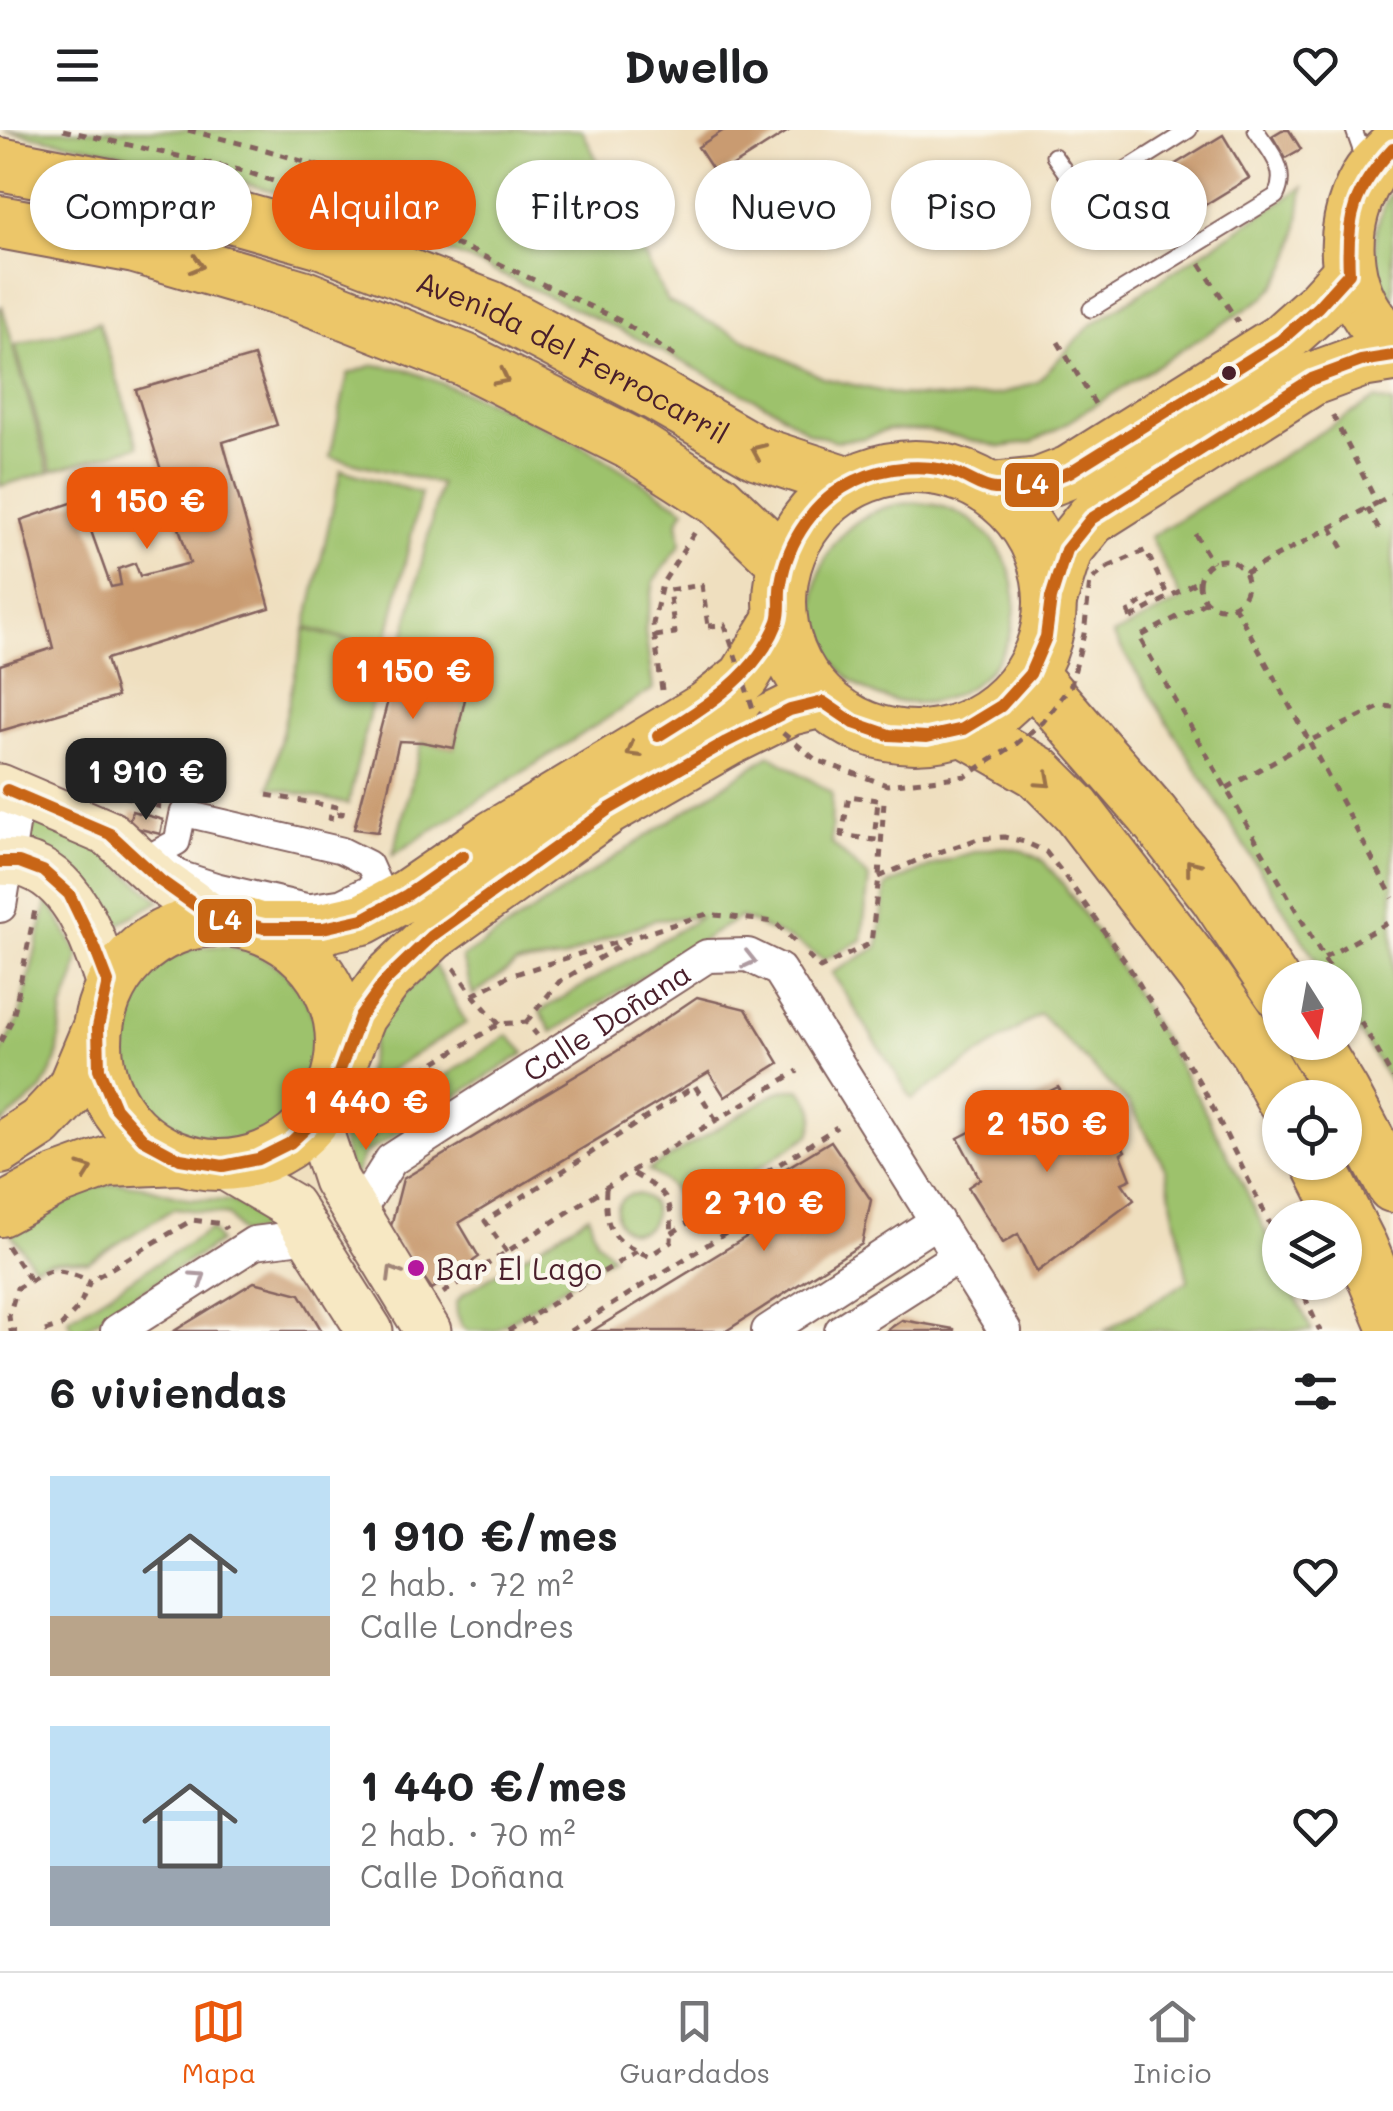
<!DOCTYPE html>
<html lang="es">
<meta charset="utf-8">
<style>
:root{--surface:#fff;--page:#f6f6f6;--text:#202124;--muted:#757577;--line:#e0e0e0;--accent:#ea580c}
body{margin:0;font-family:Mali,sans-serif;background:var(--page);color:var(--text);height:100vh;display:flex;flex-direction:column;font-size:38px;white-space:nowrap}
*{box-sizing:border-box;margin:0}
p{font-size:32px;color:var(--muted)}
.icon{flex:none;width:55px;height:55px;fill:none;stroke:currentColor;stroke-width:2;stroke-linecap:round;stroke-linejoin:round}
.map{position:relative;height:1201px;overflow:hidden}
.details{display:flex;flex-direction:column;background:var(--surface);flex:1}
.details>*{flex:none}
.banner{position:absolute;left:30px;top:30px;width:1335px;height:90px;display:flex;gap:20px}
.needle{width:65px;rotate:169deg}
.fabs{position:absolute;left:1262px;top:830px;display:grid;gap:20px}
.fabs a{display:grid;place-items:center;width:100px;height:100px;border-radius:50%;background:var(--surface);box-shadow:0 2px 8px #0004;font-size:50px}
.price{position:absolute;translate:-50% -85px;padding:0 22px;border-radius:20px;background:var(--accent);color:#fff;font-size:32px;line-height:65px;filter:drop-shadow(0 2px 5px #0008)}
.price::after{content:'';position:absolute;left:50%;top:60px;width:30px;height:22px;margin-left:-15px;background:inherit;clip-path:polygon(0 0,100% 0,50% 100%)}
.price.active{background:#222;color:#fff}
ul{padding:0;list-style:none}
li{display:flex;align-items:center;gap:30px;height:250px;padding:0 50px}
li span{display:grid;place-items:center;flex:none;width:280px;height:200px;border-radius:0px;color:#555}
li>.icon{margin-inline-start:auto}
span .icon{width:120px;height:120px;fill:#fffc;stroke-width:1}
li b{font-size:42px}
h2{display:flex;justify-content:space-between;align-items:center;height:120px;padding:0 50px;font-size:42px}
.tag{padding:0 35px;border-radius:45px;background:var(--surface);box-shadow:0 2px 8px #0004;font-size:35px;line-height:90px}
.tag.active{background:var(--accent);color:#fff}
header{display:flex;justify-content:space-between;align-items:center;height:130px;padding:0 50px;background:var(--surface);font-size:45px;font-weight:700}
.dock{display:flex;justify-content:space-around;align-items:center;height:140px;border-top:2px solid var(--line);background:var(--surface);font-size:28px;color:var(--muted)}
.dock a{display:grid;justify-items:center;gap:5px}
.dock .active{color:var(--accent)}
.map>svg:first-child{display:block}
.green{fill:#9dc26c;stroke:#74704c;stroke-width:2.5}
.building{fill:#c99b71}
.lines{fill:none;stroke-linecap:round;stroke-linejoin:round}
.service-casing{stroke:#84625f;stroke-width:19}
.pedestrian-casing{stroke:#84625f;stroke-width:29}
.minor-casing{stroke:#84625f;stroke-width:36}
.secondary-casing{stroke:#84625f;stroke-width:49}
.primary-casing{stroke:#84625f;stroke-width:54}
.trunk-casing{stroke:#84625f;stroke-width:56}
.path{stroke:#84625f;stroke-width:5;stroke-dasharray:8 8;stroke-linecap:butt}
.service{stroke:#fff;stroke-width:15}
.pedestrian{stroke:#fff;stroke-width:25}
.minor{stroke:#fff;stroke-width:32}
.secondary{stroke:#f7e8c3;stroke-width:45}
.primary{stroke:#ecc669;stroke-width:50}
.trunk{stroke:#ecc669;stroke-width:52}
.path-bridge{stroke:#84625f;stroke-width:5;stroke-dasharray:8 8;stroke-linecap:butt}
.bus-1-casing{stroke:#fbf7ec;stroke-width:20}
.bus-1{stroke:#c86514;stroke-width:12}
.oneway{stroke:#9b724a}
.oneway2{stroke:#ae9aa0}
.oneway3{stroke:#a08477}
.bus-dot{fill:#4a1f2b;stroke:#fbf7ec;stroke-width:4}
.poi-dot{fill:#b5179e;stroke:#fbf7ec;stroke-width:4}
.labels{text-anchor:middle;dominant-baseline:central;stroke-width:9;stroke-linejoin:round;paint-order:stroke}
.street-label{font-size:30px;fill:#4a1f2b;stroke:#fbf7ec}
.poi-label{font-size:30px;fill:#4a1f2b;stroke:#fbf7ec;text-anchor:start}
.line-badge{stroke:#fbf7ec;stroke-width:4}
.badge-label{font-size:28px;text-anchor:middle;font-weight:bold;fill:#fff}
</style>
<header><svg class="icon" aria-label="menu" viewBox="0 0 24 24"><path d="M4 6h16M4 12h16M4 18h16"/></svg>Dwello<svg class="icon" aria-label="heart" viewBox="0 0 24 24"><path d="M12 20l-8-8c-3-5 5-10 8-4 3-6 11-1 8 4z"/></svg></header>
<div class="map">
<svg width="1393" height="1201" viewBox="0 0 1393 1201">
<rect width="100%" height="100%" fill="#fbf7ec"/>
<filter id="ink" filterUnits="userSpaceOnUse"><feTurbulence type="fractalNoise" baseFrequency=".01" numOctaves="2"/><feDisplacementMap in="SourceGraphic" scale="20" xChannelSelector="R" yChannelSelector="G"/><feConvolveMatrix kernelMatrix="1 2 1 2 8 2 1 2 1" color-interpolation-filters="sRGB"/></filter>
<filter id="wash" filterUnits="userSpaceOnUse"><feTurbulence type="fractalNoise" baseFrequency=".0048" numOctaves="4" result="noise"/><feDisplacementMap in="SourceGraphic" scale="40" xChannelSelector="R" yChannelSelector="G"/><feGaussianBlur stdDeviation="2.25" result="paint"/><feColorMatrix in="noise" values="0 0 0 0 0 0 0 0 0 0 0 0 0 0 0 0 0 1.4 0 .05"/><feComposite in="paint" operator="in"/></filter>
<g filter="url(#wash)">
<rect width="100%" height="100%" fill="#efdfbf"/>
<path class="green" d="M4 0H582L667 171 824 248 897 265 956 269 1002 264 1037 252 1090 196 1303 57C1297 102 1299 132 1265 167L1057 299 1032 312 1001 317 931 301 887 300 865 308 837 311 809 303 776 280 620 200 470 130 269 60 169 33Z
M1393 60V174C1370 140 1369 94 1393 60Z
M2 176 49 342 0 356V177Z
M99 192 138 316 52 341 15 215Z
M374 235 405 239 515 282 592 321 685 379 678 390 681 414 654 451 645 500 653 559 393 725 422 612 454 618 472 538 401 521 440 354 330 327 348 244Z
M1375 269 1393 274V958L1345 878V848L1326 847 1113 505 1182 470 1150 407Z
M341 340 421 363 385 519 306 498Z
M815 473a100 100 0 1 1 200 0a100 100 0 1 1-200 0Z
M305 499 384 521 348 674 270 657Z
M770 625 832 663 831 713 869 748 862 810 824 830 796 812 740 787 552 902 540 881 701 787 654 790 611 806 563 829 516 834 473 865 462 828Z
M58 684 160 771 127 789 107 804 33 725C24 700 34 691 58 684Z
M1001 717 1024 721 1043 731 1063 754 1115 830 1197 966 1244 1056 1280 1133V1152L1289 1153 1312 1201H1105L1188 1151 1166 1040 1154 1017 1128 973 1040 884 912 969 832 843 878 817 886 756C924 739 960 722 1001 717Z
M48 769 79 825 75 847 63 879 57 930 41 961 0 995V925L19 889Z
M114 918a102 102 0 1 1 204 0a102 102 0 1 1-204 0Z
M434 834 466 893 377 948 359 1002 508 905 525 923 364 1024 352 1052 340 1001 357 980 376 900 389 878Z
M788 959H800C816 977 818 982 810 1005L684 1086C677 1060 671 1054 648 1040L778 962Z
M118 1053 142 1056 188 1069 232 1071 266 1086 270 1098 241 1104 228 1085 175 1078 88 1132C68 1129 53 1129 34 1136L9 1101 89 1058Z
M616 1083a19 19 0 1 1 38 0a19 19 0 1 1-38 0Z
M589 1085 596 1110 612 1126 494 1201H468L462 1196 457 1184 456 1173 463 1164Z
M211 1099 219 1112 80 1201H74L68 1189Z"/>
<g id="blocks">
<path class="building" d="M724 0H790L717 46 698 17Z
M1282 0H1289L1301 19 1285 28 1272 6Z
M1223 5 1249 48 1159 103 1133 60Z
M254 226 277 295 223 312 270 478 106 529 117 567 0 601V535L53 518 21 390 80 370 111 457 121 455 118 439 135 433 140 446 190 433 136 260Z
M401 521 472 538 454 618 422 612 399 611 378 702 354 699Z
M132 681 163 690 160 704 128 696Z
M697 867 746 879 779 933 725 967 709 942 459 1093 479 1127 432 1159 390 1100 403 1049 617 921Z
M1058 957 1071 977 1082 969 1100 993 1106 990 1112 1000 1107 1004 1113 1012 1118 1010 1125 1021 1121 1024 1131 1049 1122 1053 1134 1070 1037 1142 1018 1104 1003 1113 968 1057 980 1049 958 1008Z
M831 1011 871 1070 862 1114 726 1201H592L792 1079 775 1045Z
M254 1152 300 1164 322 1201H174Z
M902 1190 954 1199V1201H886Z"/>
</g>
</g>
<g filter="url(#ink)">
<use href="#blocks" fill-opacity="0" stroke="#84625f" stroke-width="2.5"/>
<g class="lines">
<defs>
<path id="service" d="M1354 0 1366 34
M1054 26 1076 57 1086 60 1095 59 1189 0
M1091 179 1276 66C1289 39 1270 22 1256 0"/>
<path id="pedestrian" d="M183 683 341 720 369 734 378 754 341 772 308 777 217 756 180 744 155 724 177 712Z"/>
<g id="minor">
<path d="M0 776 18 664"/>
<path id="s1" d="M357 1084 391 1030 707 826 748 825 779 840 1005 1201"/>
<path d="M117 1201 254 1113 310 1106"/>
<path d="M768 1201 937 1091"/>
<path d="M841 1201 958 1126"/>
</g>
<path id="secondary" d="M0 657 110 704 161 751 216 790
M0 732C8 733 16 732 23 734 74 748 92 807 108 852
M316 989 336 1050 428 1201
M223 1036 291 1076 370 1201"/>
<path id="primary" d="M97 913a122 122 0 1 1 244 0a122 122 0 1 1-244 0Z
M264 798H323L363 789 407 765 493 706 706 577 744 547 780 488
M342 931 360 886 387 849 432 806 609 679 726 612 790 580 823 572
M0 1019 40 993 72 959 98 897
M0 1081 56 1051 108 1032 180 1029"/>
<g id="trunk">
<path d="M1393 18C1384 27 1373 36 1367 47 1335 102 1342 172 1393 212"/>
<path id="s2" d="M0 34 145 62 319 111 490 177 657 265 758 323 850 353"/>
<path d="M0 92 135 117 302 166 465 230 630 313 719 370 785 433"/>
<circle cx="915" cy="472" r="135"/>
<path d="M991 359 1039 354 1070 342 1281 210 1318 177 1349 143"/>
<path d="M1051 468 1066 420 1091 389 1312 249 1361 231 1393 226"/>
<path d="M1030 544 1152 684 1216 766 1280 862"/>
<path d="M963 599 1038 642 1076 680 1203 845 1257 922 1282 968"/>
<path d="M1312 912 1343 963 1393 1056"/>
<path d="M1318 1032 1361 1117 1393 1194"/>
</g>
</defs>
<use href="#service" class="service-casing"/>
<use href="#pedestrian" class="pedestrian-casing"/>
<use href="#minor" class="minor-casing"/>
<use href="#secondary" class="secondary-casing"/>
<use href="#primary" class="primary-casing"/>
<use href="#trunk" class="trunk-casing"/>
<path class="path" d="M63 0 244 41 320 67
M188 0 266 20 386 57
M363 83 468 119 621 191 679 229
M1200 134 1238 192
M1058 212 1098 279
M1377 373 1393 364
M1367 378 1382 404
M1331 397 1344 420
M1195 404 1212 432
M1199 454a24 24 0 1 1 48 0a24 24 0 1 1-48 0Z
M1108 437 1146 420 1165 460 1128 480 1131 488
M1245 443 1377 373 1332 284
M1206 472 1139 507 1335 848
M1234 475 1309 611 1382 576 1393 577
M1131 488 1198 451
M655 506 675 503 669 460 702 455 708 496
M662 560 653 494 662 454 695 402
M1227 658 1309 611 1393 768
M109 662 161 677
M267 665 343 678 342 684 331 683 330 691
M879 747 925 727 978 709 1004 707 1025 712 1046 722 1065 746 1127 834 1203 958 1280 1114
M807 825 820 838 871 813 879 747 884 671 849 666 842 705 874 710 878 671
M1324 828 1393 790
M454 838 473 865 499 894
M1345 864 1393 948
M473 865 509 846 707 784 775 792 800 817
M526 892 559 852 628 811
M0 912 13 888 35 780
M376 1007 368 996 377 967 499 894 526 892 537 905
M606 1059C604 1099 612 1112 649 1126L671 1112C673 1066 669 1064 630 1042
M672 1103 837 997
M7 1116 31 1151
M507 1122 485 1091 695 956 716 990
M1298 1152 1320 1201
M443 1163 630 1042 798 941
M529 1188 538 1201
M17 1201H11L9 1186 17 1158C53 1138 50 1135 90 1151
M45 1201 61 1196 79 1177 90 1151 192 1090 223 1094 226 1099
M508 1201 637 1121
M570 1201 766 1078 749 1053"/>
<use href="#service" class="service"/>
<use href="#pedestrian" class="pedestrian"/>
<use href="#minor" class="minor"/>
<use href="#secondary" class="secondary"/>
<use href="#primary" class="primary"/>
<use href="#trunk" class="trunk"/>
<path class="path-bridge" d="M708 496 725 495 753 579 816 630 887 655 966 646 1016 614 1043 592 1071 555 1084 504 1090 451 1108 437"/>
<defs>
<path id="bus-1" d="M658 606C705 577 757 546 778 491 782 479 778 465 781 453 788 410 815 370 855 351 885 336 928 332 960 345 972 350 982 358 995 359 1020 360 1047 351 1070 342L1281 210 1318 177 1349 143C1346 86 1354 60 1393 18
M7 660 110 704 161 751 216 790 234 791 264 798H323L363 789 407 765 463 726
M0 732H19L43 741 69 764 95 818 108 852 98 897 99 939 115 978 143 1009 180 1029 223 1036 258 1029 290 1013 316 989 331 964 360 886 387 849 432 806 609 679 726 612 790 580 823 572 854 593 889 605 927 607 963 599 1001 576 1030 544 1046 507 1051 468 1066 420 1091 389 1312 249 1361 231 1393 226"/>
</defs>
<use href="#bus-1" class="bus-1-casing"/>
<use href="#bus-1" class="bus-1"/>
</g>
<defs><path id="oneway-chevron" d="M-2-3.5L2.5 0L-2 3.5" fill="none" stroke-width="1.6" stroke-linecap="round" stroke-linejoin="round" transform="scale(2.5)"/></defs>
<g class="oneway">
<use href="#oneway-chevron" transform="translate(197 135) rotate(16)"/>
<use href="#oneway-chevron" transform="translate(502 248) rotate(27)"/>
<use href="#oneway-chevron" transform="translate(758 321) rotate(-156)"/>
<use href="#oneway-chevron" transform="translate(633 621) rotate(149)"/>
<use href="#oneway-chevron" transform="translate(1045 651) rotate(42)"/>
<use href="#oneway-chevron" transform="translate(1192 736) rotate(-128)"/>
<use href="#oneway-chevron" transform="translate(86 1040) rotate(-20)"/>
</g>
<g class="oneway2">
<use href="#oneway-chevron" transform="translate(749 830) rotate(13)"/>
<use href="#oneway-chevron" transform="translate(199 1148) rotate(-33)"/>
</g>
<use class="oneway3" href="#oneway-chevron" transform="translate(393 1143) rotate(-121)"/>
</g>
<circle class="bus-dot" cx="1229" cy="243" r="9"/>
<circle class="poi-dot" cx="416" cy="1138" r="10"/>
<g class="labels">
<g class="street-label">
<text stroke="none"><textPath href="#s2" startOffset="608">Avenida del Ferrocarril</textPath></text>
<text stroke="none"><textPath href="#s1" startOffset="320">Calle Doñana</textPath></text>
</g>
<g class="poi-label">
<text x="436" y="1138">Bar El Lago</text>
</g>
</g>
<g class="line-badge">
<rect x="1003" y="331" width="58" height="48" rx="10" fill="#c86514"/>
<rect x="196" y="767" width="58" height="48" rx="10" fill="#c86514"/>
</g>
<g class="badge-label">
<text x="1032" y="364">L4</text>
<text x="225" y="800">L4</text>
</g>
</svg>
<div class="fabs">
<a><svg class="needle" viewBox="-14 -14 28 28"><path d="M0-13l5 13h-10z" fill="#e53935"/><path d="M0 13l5-13h-10z" fill="#757577"/></svg></a>
<a><svg class="icon" aria-label="locate" viewBox="0 0 24 24"><circle cx="12" cy="12" r="6"/><path d="M12 2v4M12 18v4M2 12h4M18 12h4"/></svg></a>
<a><svg class="icon" aria-label="layers" viewBox="0 0 24 24"><path d="M12 4l9 5-9 5-9-5zM3 14l9 5 9-5"/></svg></a>
</div>
<b class="price" style="left:147px;top:422px">1 150 €</b>
<b class="price" style="left:413px;top:592px">1 150 €</b>
<b class="price active" style="left:146px;top:693px">1 910 €</b>
<b class="price" style="left:366px;top:1023px">1 440 €</b>
<b class="price" style="left:1047px;top:1045px">2 150 €</b>
<b class="price" style="left:764px;top:1124px">2 710 €</b>
<div class="banner">
<a class="tag">Comprar</a>
<a class="tag active">Alquilar</a>
<a class="tag">Filtros</a>
<a class="tag">Nuevo</a>
<a class="tag">Piso</a>
<a class="tag">Casa</a>
</div>
</div>
<section class="details">
<h2>6 viviendas<svg class="icon" aria-label="filters" viewBox="0 0 24 24"><path d="M4 7h16M4 17h16"/><circle cx="9" cy="7" r="2"/><circle cx="15" cy="17" r="2"/></svg></h2>
<ul>
<li><span style="background:linear-gradient(#bfe0f5 70%,#b9a48a 0)"><svg class="icon" aria-label="home" viewBox="0 0 24 24"><path d="M3 11l9-7 9 7M6 9v11h12V9"/></svg></span><div><b>1 910 €/mes</b><p>2 hab. · 72 m²</p><p>Calle Londres</p></div><svg class="icon" aria-label="heart" viewBox="0 0 24 24"><path d="M12 20l-8-8c-3-5 5-10 8-4 3-6 11-1 8 4z"/></svg></li>
<li><span style="background:linear-gradient(#bfe0f5 70%,#9aa5b1 0)"><svg class="icon" aria-label="home" viewBox="0 0 24 24"><path d="M3 11l9-7 9 7M6 9v11h12V9"/></svg></span><div><b>1 440 €/mes</b><p>2 hab. · 70 m²</p><p>Calle Doñana</p></div><svg class="icon" aria-label="heart" viewBox="0 0 24 24"><path d="M12 20l-8-8c-3-5 5-10 8-4 3-6 11-1 8 4z"/></svg></li>
</ul>
</section>
<nav class="dock">
<a class="active"><svg class="icon" aria-label="map" viewBox="0 0 24 24"><path d="M3 6l6-2 6 2 6-2v14l-6 2-6-2-6 2zM9 4v14M15 6v14"/></svg>Mapa</a>
<a><svg class="icon" aria-label="saved" viewBox="0 0 24 24"><path d="M7 4h10v16l-5-4-5 4z"/></svg>Guardados</a>
<a><svg class="icon" aria-label="home" viewBox="0 0 24 24"><path d="M3 11l9-7 9 7M6 9v11h12V9"/></svg>Inicio</a>
</nav>
